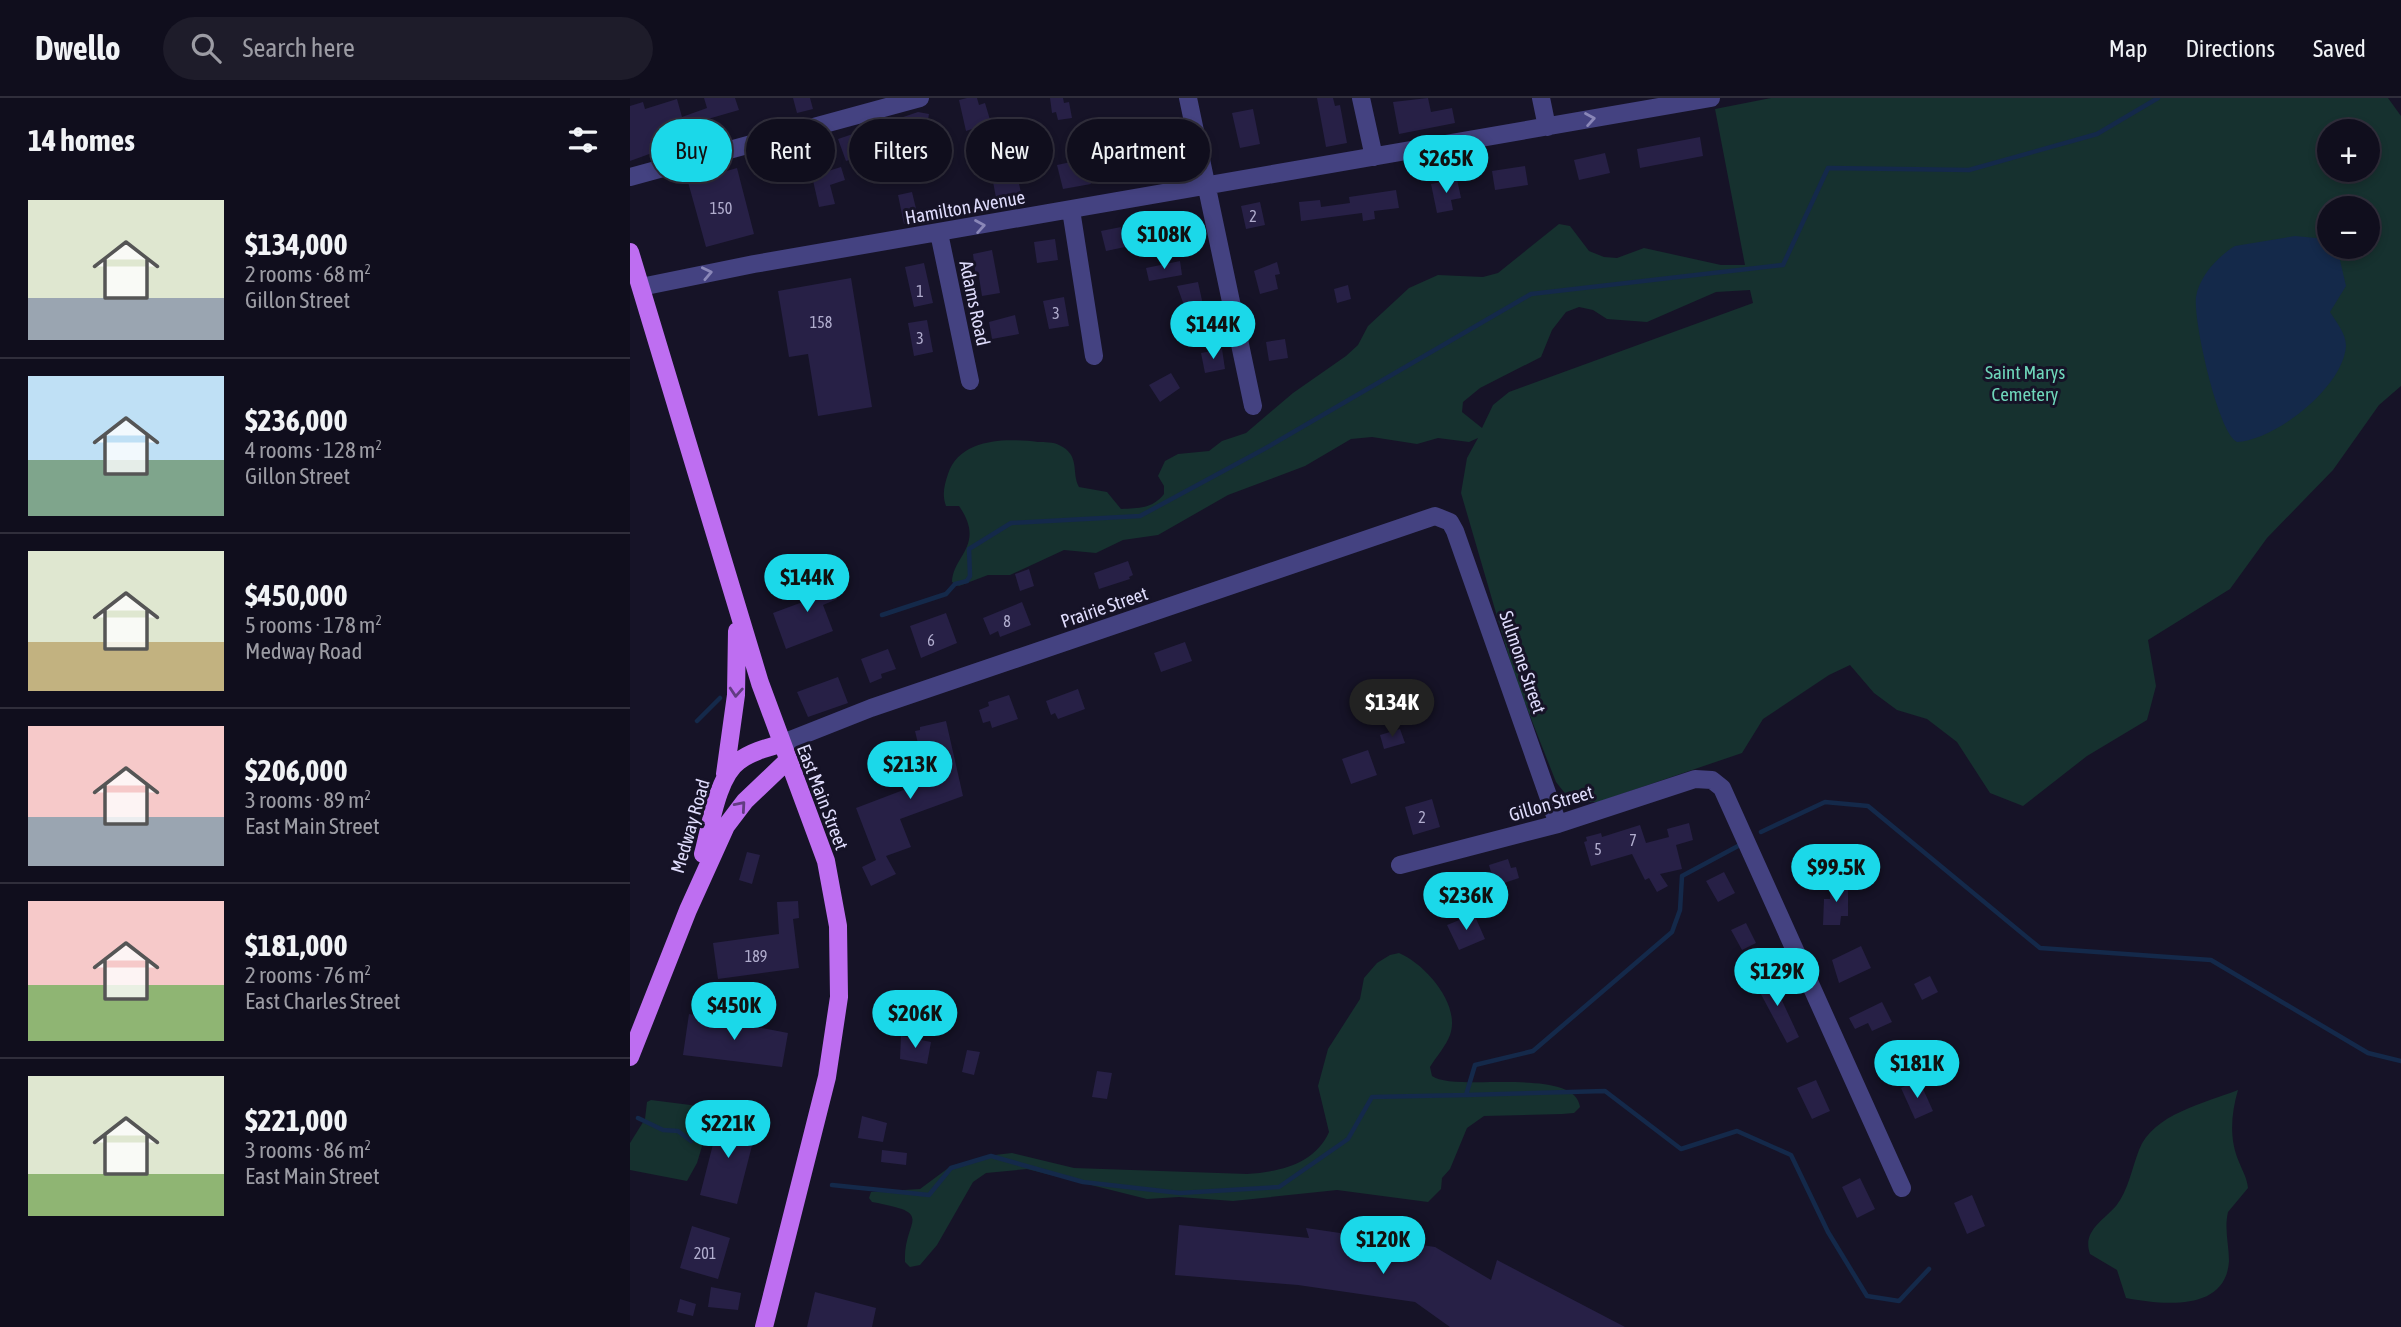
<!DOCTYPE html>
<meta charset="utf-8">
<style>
:root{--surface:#100e1d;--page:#1e1c2a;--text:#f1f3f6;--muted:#9c9ca4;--line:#302e3b;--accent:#1bd8e9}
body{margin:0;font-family:"Asap Condensed",sans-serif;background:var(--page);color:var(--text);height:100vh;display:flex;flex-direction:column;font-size:26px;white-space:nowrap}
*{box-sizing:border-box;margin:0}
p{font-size:23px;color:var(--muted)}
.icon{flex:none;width:38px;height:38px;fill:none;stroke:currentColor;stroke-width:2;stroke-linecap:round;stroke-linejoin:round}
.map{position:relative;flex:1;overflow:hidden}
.panel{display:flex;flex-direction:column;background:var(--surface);width:630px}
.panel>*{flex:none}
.top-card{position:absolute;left:21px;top:21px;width:665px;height:63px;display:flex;gap:14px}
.controls{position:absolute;left:1687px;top:21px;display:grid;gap:14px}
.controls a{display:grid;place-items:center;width:63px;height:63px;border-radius:50%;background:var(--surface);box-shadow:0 4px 10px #0003,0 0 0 2px var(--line);font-size:35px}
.price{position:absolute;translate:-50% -60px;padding:0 16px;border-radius:24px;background:var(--accent);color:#111;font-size:23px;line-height:46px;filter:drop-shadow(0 2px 4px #0008)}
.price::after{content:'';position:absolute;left:50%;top:42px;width:21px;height:16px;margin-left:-10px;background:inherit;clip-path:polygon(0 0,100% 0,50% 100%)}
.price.on{background:#222;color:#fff}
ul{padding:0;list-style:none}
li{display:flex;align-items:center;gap:21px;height:175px;padding:0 28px}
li+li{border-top:2px solid var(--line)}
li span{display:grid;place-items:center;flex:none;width:196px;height:140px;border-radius:0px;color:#555}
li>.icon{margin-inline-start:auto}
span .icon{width:84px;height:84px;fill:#fffc;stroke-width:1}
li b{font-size:30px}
h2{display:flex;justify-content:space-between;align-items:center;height:84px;padding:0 28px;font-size:30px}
.pill{padding:0 24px;border-radius:32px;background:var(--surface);box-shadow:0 4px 10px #0003,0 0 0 2px var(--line);font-size:24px;line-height:63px}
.pill.on{background:var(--accent);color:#111}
header{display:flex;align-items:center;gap:42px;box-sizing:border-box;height:98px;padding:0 35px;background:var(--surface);border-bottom:2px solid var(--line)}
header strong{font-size:33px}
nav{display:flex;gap:38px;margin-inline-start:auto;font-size:24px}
.search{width:490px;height:63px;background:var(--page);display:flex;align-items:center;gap:18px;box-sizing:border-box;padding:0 24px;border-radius:38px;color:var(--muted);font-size:26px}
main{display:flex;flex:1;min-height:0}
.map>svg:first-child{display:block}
.green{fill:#16312f;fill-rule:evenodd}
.water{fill:#14294a}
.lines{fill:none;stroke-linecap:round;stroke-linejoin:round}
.stream{stroke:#14294a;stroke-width:4.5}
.building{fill:#272046}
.minor{stroke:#444281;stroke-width:18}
.major{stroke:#be6ef1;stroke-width:18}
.oneway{stroke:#8a87b8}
.oneway2{stroke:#623c82}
.labels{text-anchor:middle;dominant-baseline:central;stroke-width:6;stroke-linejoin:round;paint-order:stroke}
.number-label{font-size:16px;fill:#b1adce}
.street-label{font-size:19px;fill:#dfdcfc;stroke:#161327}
.park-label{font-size:19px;fill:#6ed6ba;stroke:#161327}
</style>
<header>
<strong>Dwello</strong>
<div class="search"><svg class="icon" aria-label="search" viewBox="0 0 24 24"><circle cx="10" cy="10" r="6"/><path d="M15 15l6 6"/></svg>Search here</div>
<nav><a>Map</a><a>Directions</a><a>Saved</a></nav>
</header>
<main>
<section class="panel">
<h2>14 homes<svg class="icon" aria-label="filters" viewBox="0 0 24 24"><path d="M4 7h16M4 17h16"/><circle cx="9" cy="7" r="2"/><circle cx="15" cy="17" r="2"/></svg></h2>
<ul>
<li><span style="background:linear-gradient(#dfe7d0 70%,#9aa5b1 0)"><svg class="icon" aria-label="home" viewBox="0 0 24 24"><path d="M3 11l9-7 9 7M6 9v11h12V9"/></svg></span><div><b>$134,000</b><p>2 rooms · 68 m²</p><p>Gillon Street</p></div></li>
<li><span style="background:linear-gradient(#bfe0f5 60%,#7fa58c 0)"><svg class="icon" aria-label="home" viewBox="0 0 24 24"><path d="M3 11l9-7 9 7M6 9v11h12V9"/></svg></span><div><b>$236,000</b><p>4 rooms · 128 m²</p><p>Gillon Street</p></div></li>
<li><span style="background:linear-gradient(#dfe7d0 65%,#c2b280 0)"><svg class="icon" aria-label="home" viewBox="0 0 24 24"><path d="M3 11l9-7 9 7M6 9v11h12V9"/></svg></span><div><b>$450,000</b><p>5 rooms · 178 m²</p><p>Medway Road</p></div></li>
<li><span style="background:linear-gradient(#f6c9c9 65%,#9aa5b1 0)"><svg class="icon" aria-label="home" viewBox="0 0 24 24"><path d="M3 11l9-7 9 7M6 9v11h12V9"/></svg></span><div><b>$206,000</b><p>3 rooms · 89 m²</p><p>East Main Street</p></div></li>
<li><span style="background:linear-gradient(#f6c9c9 60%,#8fb573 0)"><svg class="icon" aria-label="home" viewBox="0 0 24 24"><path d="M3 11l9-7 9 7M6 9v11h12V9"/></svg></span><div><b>$181,000</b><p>2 rooms · 76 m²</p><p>East Charles Street</p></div></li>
<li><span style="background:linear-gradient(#dfe7d0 70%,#8fb573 0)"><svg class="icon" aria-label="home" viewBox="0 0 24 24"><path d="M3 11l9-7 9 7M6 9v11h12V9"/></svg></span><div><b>$221,000</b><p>3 rooms · 86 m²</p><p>East Main Street</p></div></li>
</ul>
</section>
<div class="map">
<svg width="1771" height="1229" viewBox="0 0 1771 1229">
<rect width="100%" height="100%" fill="#161327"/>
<path class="green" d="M1141 0H1758L1771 18V288L1749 307 1703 372 1637 440 1600 491 1518 542 1526 588 1517 622 1457 658 1393 708 1360 695 1327 644 1297 621 1267 612 1244 595 1220 567 1199 577 1133 621 1112 655 968 704H949L937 698 926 684 885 580 831 395 837 360 848 340 839 344 808 340 787 346 742 339 721 341 675 368 598 397 528 437 493 442 466 455 434 452 380 477H358L329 488 322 484C323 457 356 447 329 408H316C312 397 314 388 318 376 330 340 376 340 408 344 414 344 424 344 429 347 451 357 441 375 449 389L477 394 491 411C509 410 522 411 534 396V388L528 378 535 363 548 356 579 353 592 343 616 335 663 295 716 258 728 247 738 228 779 190 808 177 853 179 868 175 929 126 940 128 959 153 974 159 987 160 1014 150 1091 167H1115L1085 11ZM1699 33H1738V72H1699ZM1699 110H1738V149H1699ZM1120 192 1123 205 879 294 863 307 852 330 832 314 833 304 850 290 911 259 922 232 936 214 949 209 963 212 977 221 1017 224 1086 194Z
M769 855C795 866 831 906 820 937 816 948 806 959 800 969L802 978C824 995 945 967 950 1009L944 1015 932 1016 854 1018 837 1030 820 1071 812 1080 811 1091 798 1104 707 1092 603 1103 549 1099 517 1101 397 1071 356 1075 343 1084 307 1147 290 1167 280 1169 275 1164C273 1120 308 1116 242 1104L239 1100 241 1094 290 1091 321 1068 356 1058 382 1055 444 1070 617 1076C649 1074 685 1066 699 1034L688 988 698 951 730 901 734 880 747 865 760 857Z
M1608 992C1601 1016 1599 1041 1609 1064 1613 1074 1617 1080 1618 1090L1598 1114C1594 1131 1599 1147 1599 1163 1596 1214 1533 1207 1496 1200L1487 1172 1460 1156C1452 1133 1473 1123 1486 1108 1498 1093 1502 1070 1509 1052 1523 1016 1575 1005 1608 992Z
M21 1002 76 1009 82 1015 67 1065 57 1083 0 1072V1045L15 1021 17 1004Z"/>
<path class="water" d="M1665 138 1696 141 1709 158 1716 188 1700 214C1706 224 1716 235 1716 248 1713 290 1645 342 1607 344 1588 335 1563 222 1566 199 1569 179 1588 158 1605 148Z"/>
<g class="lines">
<path class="stream" d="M252 517 316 496 325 486 337 483 340 478 339 451 381 425 510 418 636 350 901 196 1153 167 1198 70 1339 72 1467 36 1528 0
M67 623 90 600
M1131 734 1195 704 1238 708 1410 850 1581 862 1738 955 1771 963
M836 997 975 993 1051 1051 1107 1033 1161 1057 1198 1134 1237 1198 1269 1203 1299 1171
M8 1020 33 1032 48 1033 61 1043
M202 1087 299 1097 321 1070 361 1058 453 1084 550 1095 649 1089 718 1041 742 999 836 997 845 967 903 953 1042 834 1050 812 1052 778 1108 748"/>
</g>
<path class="building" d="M74 0H105L109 12 64 25 71 43 49 52 44 40 20 49 22 55 0 63V8L13 4 15 11 47 1 52 19 77 10Z
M163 0H180L183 11 167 15Z
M337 0H347L349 7 355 5 361 25 336 33 329 2Z
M420 0H433L434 5 439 4 442 20 428 22 426 14 422 15Z
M687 0H703L705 8 710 7 717 45 696 49Z
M798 0 801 14 822 10 825 25 769 36 763 4Z
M623 11 630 46 610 50 602 15Z
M288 14 299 16 298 22 308 51 314 50 319 66 280 77 275 53 251 59 249 53 216 63 208 41Z
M374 23 379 41 366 44 361 27Z
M1070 39 1073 58 1010 70 1007 51Z
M537 45 540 66 508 70 505 50Z
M166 46 175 76 158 81 153 49Z
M975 55 980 75 949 82 944 62Z
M455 61 461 86 433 91 427 67Z
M385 68 392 99 367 105 361 73Z
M895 68 898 87 865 92 862 73Z
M211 69 215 82 200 87 205 106 189 109 182 78Z
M107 70 124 136 76 149 58 84Z
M827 81 831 100 821 102 823 112 807 115 801 86Z
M766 92 769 110 744 113 745 121 733 123 732 115 671 123 669 104 690 102 691 109 720 105 719 99Z
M282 94 289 123 274 126 268 97Z
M630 104 635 127 616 131 611 108Z
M557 118 561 142 544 145 539 122Z
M491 129 495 149 476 153 471 133Z
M425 141 428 162 407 165 404 144Z
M362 152 370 195 352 198 349 179 346 180 343 156Z
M550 163 552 177 519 183 516 170Z
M647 164 650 176 645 177 648 191 630 196 624 173Z
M294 165 303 205 284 209 275 169Z
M221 180 242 309 188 318 178 256 159 259 148 193Z
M568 184 573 207 555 210 547 188Z
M718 187 721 201 707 205 704 191Z
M434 199 439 228 419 231 413 203Z
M385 217 389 236 362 241 359 224Z
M297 222 303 254 284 258 278 225Z
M655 241 658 260 639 263 636 244Z
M592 251 595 271 575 275 571 255Z
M541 275 550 290 530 304 519 287Z
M498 463 503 477 499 479 500 481 469 491 464 475Z
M399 471 404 488 390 493 385 476Z
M197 475 207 501 193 507 203 533 156 551 143 515 178 502 172 484Z
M392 504 401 527 370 539 368 533 360 537 353 520Z
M316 515 327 545 291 560 280 528Z
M555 544 562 563 531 574 524 555Z
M258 551 266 571 251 576 252 580 240 585 231 561Z
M208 579 218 605 178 619 167 594Z
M448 591 455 611 428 621 425 615 421 617 416 603Z
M379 597 388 621 362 630 360 623 353 625 349 612 359 608 358 604Z
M316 623 333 698 270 721 281 749 256 758 266 776 241 788 232 769 246 762 226 710 297 683 285 633 290 632V629Z
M770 631 775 645 754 651 750 637Z
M738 652 747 677 721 686 712 661Z
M802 701 810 729 783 737 775 709Z
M1059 725 1063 742 1046 747 1052 771 1030 776 1038 788 1027 794 1019 780 1015 782 1002 756 961 768 954 744 957 743 956 739 971 735 972 739 1010 727 1016 745 1039 739 1037 731Z
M117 754 130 757 122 786 109 782Z
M878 761 881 770 886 769 889 780 865 788 859 767Z
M1094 774 1105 795 1088 804 1076 783Z
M1201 783 1218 785V818H1211L1210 827H1193L1194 801H1200Z
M168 803 169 820 163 821 169 870 88 881 83 845 149 836 147 804Z
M844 816 855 841 829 852 817 827Z
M1116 825 1126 845 1112 852 1101 832Z
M1231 848 1241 870 1209 885 1202 862Z
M1140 877 1169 939 1157 945 1125 885Z
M1300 878 1308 894 1292 902 1284 886Z
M1252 904 1262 924 1242 933 1238 925 1225 931 1219 920Z
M59 916 158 935 152 969 53 957Z
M271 938 301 944 297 966 270 961Z
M337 952 350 954 344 977 332 974Z
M467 973 482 975 477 1001 462 999Z
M1186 982 1200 1013 1182 1021 1167 990Z
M1289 982 1303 1013 1285 1021 1271 990Z
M232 1018 257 1025 253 1044 228 1040Z
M90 1019 127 1028 107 1106 70 1097Z
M252 1052 277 1055 276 1067 251 1064Z
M1230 1080 1245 1111 1227 1120 1212 1089Z
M1342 1097 1355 1128 1337 1136 1324 1105Z
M549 1127 679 1140 676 1130 805 1149 861 1182 867 1162 995 1229H820L785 1204 668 1187 545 1177Z
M62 1128 100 1140 88 1181 50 1170Z
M81 1189 111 1195 108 1212 78 1209Z
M185 1194 246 1210 242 1229H177Z
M50 1201 66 1206 63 1218 47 1214Z"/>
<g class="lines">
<path class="minor" d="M558 0 623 308
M731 0 744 59
M911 0 917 29
M0 79 290 0
M441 112 464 258
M309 135 340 283
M11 189 124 166 1081 0
M150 646 241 610 805 418 820 424 825 433 928 726
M770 767 928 726 1065 681 1082 682 1092 690 1272 1090"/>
<path class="major" d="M0 154 130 585 196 763 208 828 209 899 197 979 134 1229
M95 676 106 597 107 533
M73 756C80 731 87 678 109 663 121 654 136 650 150 646
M0 959 58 812 96 728 115 703 157 663"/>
</g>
<defs><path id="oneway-chevron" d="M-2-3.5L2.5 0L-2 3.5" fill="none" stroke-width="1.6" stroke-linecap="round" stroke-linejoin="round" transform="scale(1.75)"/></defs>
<g class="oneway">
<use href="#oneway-chevron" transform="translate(960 21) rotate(-10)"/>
<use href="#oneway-chevron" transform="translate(350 128) rotate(-10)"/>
<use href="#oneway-chevron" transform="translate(77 175) rotate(-12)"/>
</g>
<g class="oneway2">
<use href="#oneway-chevron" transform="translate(106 594) rotate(94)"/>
<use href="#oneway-chevron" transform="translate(111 708) rotate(-49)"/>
</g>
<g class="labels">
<g class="number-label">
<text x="91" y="110">150</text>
<text x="623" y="118">2</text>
<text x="290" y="193">1</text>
<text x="426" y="215">3</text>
<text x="191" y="224">158</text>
<text x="290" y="240">3</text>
<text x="377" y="523">8</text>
<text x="301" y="542">6</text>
<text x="792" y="719">2</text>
<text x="1003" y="742">7</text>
<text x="968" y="751">5</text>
<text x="126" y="858">189</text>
<text x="75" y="1155">201</text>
</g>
<g class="street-label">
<text transform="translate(335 109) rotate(-10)">Hamilton Avenue</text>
<text transform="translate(345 205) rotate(78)">Adams Road</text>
<text transform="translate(474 509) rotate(-19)">Prairie Street</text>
<text transform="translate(893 564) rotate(71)">Sulmone Street</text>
<text transform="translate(193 699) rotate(69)">East Main Street</text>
<text transform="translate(921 705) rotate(-16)">Gillon Street</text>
<text transform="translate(60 728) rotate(-74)">Medway Road</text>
</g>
<g class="park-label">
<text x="1395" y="274">Saint Marys<tspan x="1395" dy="22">Cemetery</tspan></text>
</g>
</g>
</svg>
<div class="controls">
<a>+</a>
<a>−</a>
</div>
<b class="price" style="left:816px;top:97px">$265K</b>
<b class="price" style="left:534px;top:173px">$108K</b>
<b class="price" style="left:583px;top:263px">$144K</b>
<b class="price" style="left:177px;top:516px">$144K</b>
<b class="price on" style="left:762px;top:641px">$134K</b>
<b class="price" style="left:280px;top:703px">$213K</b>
<b class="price" style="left:1206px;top:806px">$99.5K</b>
<b class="price" style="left:836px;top:834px">$236K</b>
<b class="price" style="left:1147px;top:910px">$129K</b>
<b class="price" style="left:104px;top:944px">$450K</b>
<b class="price" style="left:285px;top:952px">$206K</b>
<b class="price" style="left:1287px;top:1002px">$181K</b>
<b class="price" style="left:98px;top:1062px">$221K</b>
<b class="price" style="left:753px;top:1178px">$120K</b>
<div class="top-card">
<a class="pill on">Buy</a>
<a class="pill">Rent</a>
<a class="pill">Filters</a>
<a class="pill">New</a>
<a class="pill">Apartment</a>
</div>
</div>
</main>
